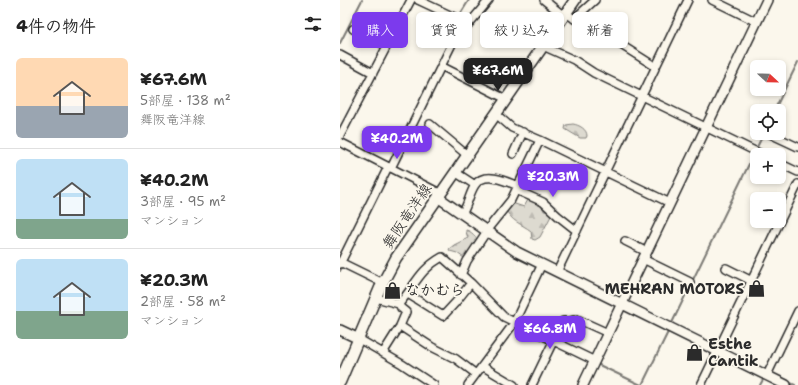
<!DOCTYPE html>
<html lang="ja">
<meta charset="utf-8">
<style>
:root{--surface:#fff;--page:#f2f2f2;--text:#222;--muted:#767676;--line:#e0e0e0;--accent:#7c3aed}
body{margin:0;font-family:"Shantell Sans","Klee One",sans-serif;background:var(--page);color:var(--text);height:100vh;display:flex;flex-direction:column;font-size:15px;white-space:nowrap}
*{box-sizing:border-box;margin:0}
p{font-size:13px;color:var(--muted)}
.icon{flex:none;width:22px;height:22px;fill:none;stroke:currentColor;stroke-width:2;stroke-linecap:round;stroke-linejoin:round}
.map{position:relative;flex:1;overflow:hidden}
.panel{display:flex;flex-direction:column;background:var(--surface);width:340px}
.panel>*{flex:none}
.guide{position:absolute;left:12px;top:12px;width:380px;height:36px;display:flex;gap:8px}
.needle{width:26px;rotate:112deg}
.tools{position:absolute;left:410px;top:60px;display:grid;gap:8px}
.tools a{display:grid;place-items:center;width:36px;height:36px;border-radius:6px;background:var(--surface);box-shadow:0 2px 6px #0003;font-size:20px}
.price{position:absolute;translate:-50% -34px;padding:0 9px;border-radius:8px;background:var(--accent);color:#fff;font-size:13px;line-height:26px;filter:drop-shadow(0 1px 2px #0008)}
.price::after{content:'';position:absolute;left:50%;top:24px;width:12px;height:9px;margin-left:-6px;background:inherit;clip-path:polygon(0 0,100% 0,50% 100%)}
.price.selected{background:#222;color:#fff}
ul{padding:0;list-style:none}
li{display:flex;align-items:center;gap:12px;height:100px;padding:0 16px}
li+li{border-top:1px solid var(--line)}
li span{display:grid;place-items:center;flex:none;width:112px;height:80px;border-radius:6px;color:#555}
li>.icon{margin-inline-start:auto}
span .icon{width:48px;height:48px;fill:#fffc;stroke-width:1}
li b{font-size:17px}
h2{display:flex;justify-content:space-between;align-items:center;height:48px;padding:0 16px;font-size:17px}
.pill{padding:0 14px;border-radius:6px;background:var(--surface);box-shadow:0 2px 6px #0003;font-size:14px;line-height:36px}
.pill.selected{background:var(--accent);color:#fff}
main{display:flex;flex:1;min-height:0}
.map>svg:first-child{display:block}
.forest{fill:url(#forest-firs);stroke:#84827e}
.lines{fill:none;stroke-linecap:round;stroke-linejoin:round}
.stream{stroke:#7b7a75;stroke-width:2}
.minor-casing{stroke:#2b2b2b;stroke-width:10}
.tertiary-casing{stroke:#2b2b2b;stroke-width:12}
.secondary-casing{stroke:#2b2b2b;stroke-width:13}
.minor{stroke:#fbf7ec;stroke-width:7}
.tertiary{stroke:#fbf7ec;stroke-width:9}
.secondary{stroke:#fbf7ec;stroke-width:10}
.labels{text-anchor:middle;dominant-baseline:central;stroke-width:3.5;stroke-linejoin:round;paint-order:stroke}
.street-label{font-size:15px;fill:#2b2b2b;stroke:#fbf7ec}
.poi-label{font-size:15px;font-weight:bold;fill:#2b2b2b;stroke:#fbf7ec;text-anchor:start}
</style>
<main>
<section class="panel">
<h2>4件の物件<svg class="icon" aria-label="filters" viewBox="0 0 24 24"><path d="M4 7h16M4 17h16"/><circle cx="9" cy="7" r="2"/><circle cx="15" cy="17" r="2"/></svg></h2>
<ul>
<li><span style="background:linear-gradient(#ffd9b3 60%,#9aa5b1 0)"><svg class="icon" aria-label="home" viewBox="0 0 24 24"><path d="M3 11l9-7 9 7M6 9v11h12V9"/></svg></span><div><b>¥67.6M</b><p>5部屋 · 138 m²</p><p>舞阪竜洋線</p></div></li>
<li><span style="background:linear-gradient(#bfe0f5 75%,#7fa58c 0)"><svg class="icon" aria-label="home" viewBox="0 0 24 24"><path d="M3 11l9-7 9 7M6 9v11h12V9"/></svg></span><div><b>¥40.2M</b><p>3部屋 · 95 m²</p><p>マンション</p></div></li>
<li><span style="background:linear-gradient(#bfe0f5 65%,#7fa58c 0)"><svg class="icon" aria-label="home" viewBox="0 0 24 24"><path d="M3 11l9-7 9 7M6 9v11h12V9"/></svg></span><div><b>¥20.3M</b><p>2部屋 · 58 m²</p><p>マンション</p></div></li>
</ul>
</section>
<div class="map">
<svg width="458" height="385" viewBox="0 0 458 385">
<defs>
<pattern id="forest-firs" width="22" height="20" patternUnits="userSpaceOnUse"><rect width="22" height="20" fill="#dddad0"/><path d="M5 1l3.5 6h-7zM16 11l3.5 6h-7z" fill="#bebbb3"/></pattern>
</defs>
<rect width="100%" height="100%" fill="#fbf7ec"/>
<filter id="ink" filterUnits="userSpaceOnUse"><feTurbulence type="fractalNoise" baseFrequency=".025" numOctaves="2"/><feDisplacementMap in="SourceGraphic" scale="8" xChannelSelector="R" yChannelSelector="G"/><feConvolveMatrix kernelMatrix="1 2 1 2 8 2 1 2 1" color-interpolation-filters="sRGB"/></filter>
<g filter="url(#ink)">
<path class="forest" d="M233 124C239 125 247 129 247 136L246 138H240L225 129 226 125Z
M189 198 203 205 204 211H208L212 214 200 237 195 240 192 239 191 231C182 224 170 221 166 209L172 203 184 207Z
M126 230C131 231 137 237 137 241L127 256 124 258 117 253 110 251 109 249 114 245 128 238 126 232Z"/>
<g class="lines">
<path class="stream" d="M73 2 85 7
M122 18 121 13 129 0
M110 40 119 23
M0 43 22 0
M434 111 458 62
M416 149 424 133
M0 271 2 267
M331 325 411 160
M257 364 301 385
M448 382 455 385
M302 385 329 330
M420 385 424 378"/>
<defs>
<path id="minor" d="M78 0 129 24
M204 0 224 16
M372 0 417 22
M226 13 240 23 278 43 316 67
M234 19 255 0
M162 27 170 22 191 31 206 42
M13 29 47 46
M203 46 234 60 254 73 423 155
M0 55 33 73
M101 66 166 99
M156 114 172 128 200 140 330 203
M90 124 127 155
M428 133 458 147
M0 136 71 0
M0 142 96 191 99 196
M173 154 183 132
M439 163 458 172
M51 168 112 44 149 0
M115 172 135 185
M176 190 203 202 218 216 237 231
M122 214C128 205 129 194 135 185 144 171 166 181 178 186
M146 231 171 200 200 140
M285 241 307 252
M303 259 350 282
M0 262 43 283
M0 264 48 167
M386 268 412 281
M217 272 348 0
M121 275 127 261 147 231
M68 294 103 316 116 302 131 283
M36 298 59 304C75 286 79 270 102 257L131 283 164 317 255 361
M60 326 92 347 116 359 136 374
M19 339 62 364 94 385
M43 353 60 326 66 312 61 308 59 304
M142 366 174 385
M427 375 458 311
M128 385 174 323 202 264
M192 385 223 321H230L237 319 268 333
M361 385 458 184"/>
<path id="tertiary" d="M99 196 102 200 177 252 446 385
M0 330 19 339
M243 385 427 0"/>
<path id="secondary" d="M0 382 40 288 56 258 235 0"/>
</defs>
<use href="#minor" class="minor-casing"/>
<use href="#tertiary" class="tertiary-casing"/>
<use href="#secondary" class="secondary-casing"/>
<use href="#minor" class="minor"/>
<use href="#tertiary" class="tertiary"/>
<use href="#secondary" class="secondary"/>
</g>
</g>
<defs>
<symbol id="shop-bare" viewBox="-9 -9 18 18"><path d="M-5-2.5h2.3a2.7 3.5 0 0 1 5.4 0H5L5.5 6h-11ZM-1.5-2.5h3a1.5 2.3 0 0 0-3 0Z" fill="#2b2b2b" stroke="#fbf7ec" stroke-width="2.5" paint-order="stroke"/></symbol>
</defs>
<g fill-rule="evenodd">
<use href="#shop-bare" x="404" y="276" width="25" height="25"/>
<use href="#shop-bare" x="40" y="278" width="25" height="25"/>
<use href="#shop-bare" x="342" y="340" width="25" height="25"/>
</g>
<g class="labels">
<g class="street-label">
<text transform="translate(67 216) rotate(-56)">舞阪竜洋線</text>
</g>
<g class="poi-label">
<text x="404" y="289" text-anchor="end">MEHRAN MOTORS</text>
<text x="65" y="290">なかむら</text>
<text x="368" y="344">Esthe<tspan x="368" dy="17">Cantik</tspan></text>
</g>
</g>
</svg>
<div class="tools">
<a><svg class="needle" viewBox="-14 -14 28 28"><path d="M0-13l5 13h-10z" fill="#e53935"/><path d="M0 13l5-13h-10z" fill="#767676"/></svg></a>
<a><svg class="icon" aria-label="locate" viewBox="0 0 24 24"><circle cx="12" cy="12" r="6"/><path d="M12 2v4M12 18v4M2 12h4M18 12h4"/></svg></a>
<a>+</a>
<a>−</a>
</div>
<b class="price selected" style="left:158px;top:92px">¥67.6M</b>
<b class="price" style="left:57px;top:160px">¥40.2M</b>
<b class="price" style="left:213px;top:198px">¥20.3M</b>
<b class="price" style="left:210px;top:350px">¥66.8M</b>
<div class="guide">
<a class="pill selected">購入</a>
<a class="pill">賃貸</a>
<a class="pill">絞り込み</a>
<a class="pill">新着</a>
</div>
</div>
</main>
